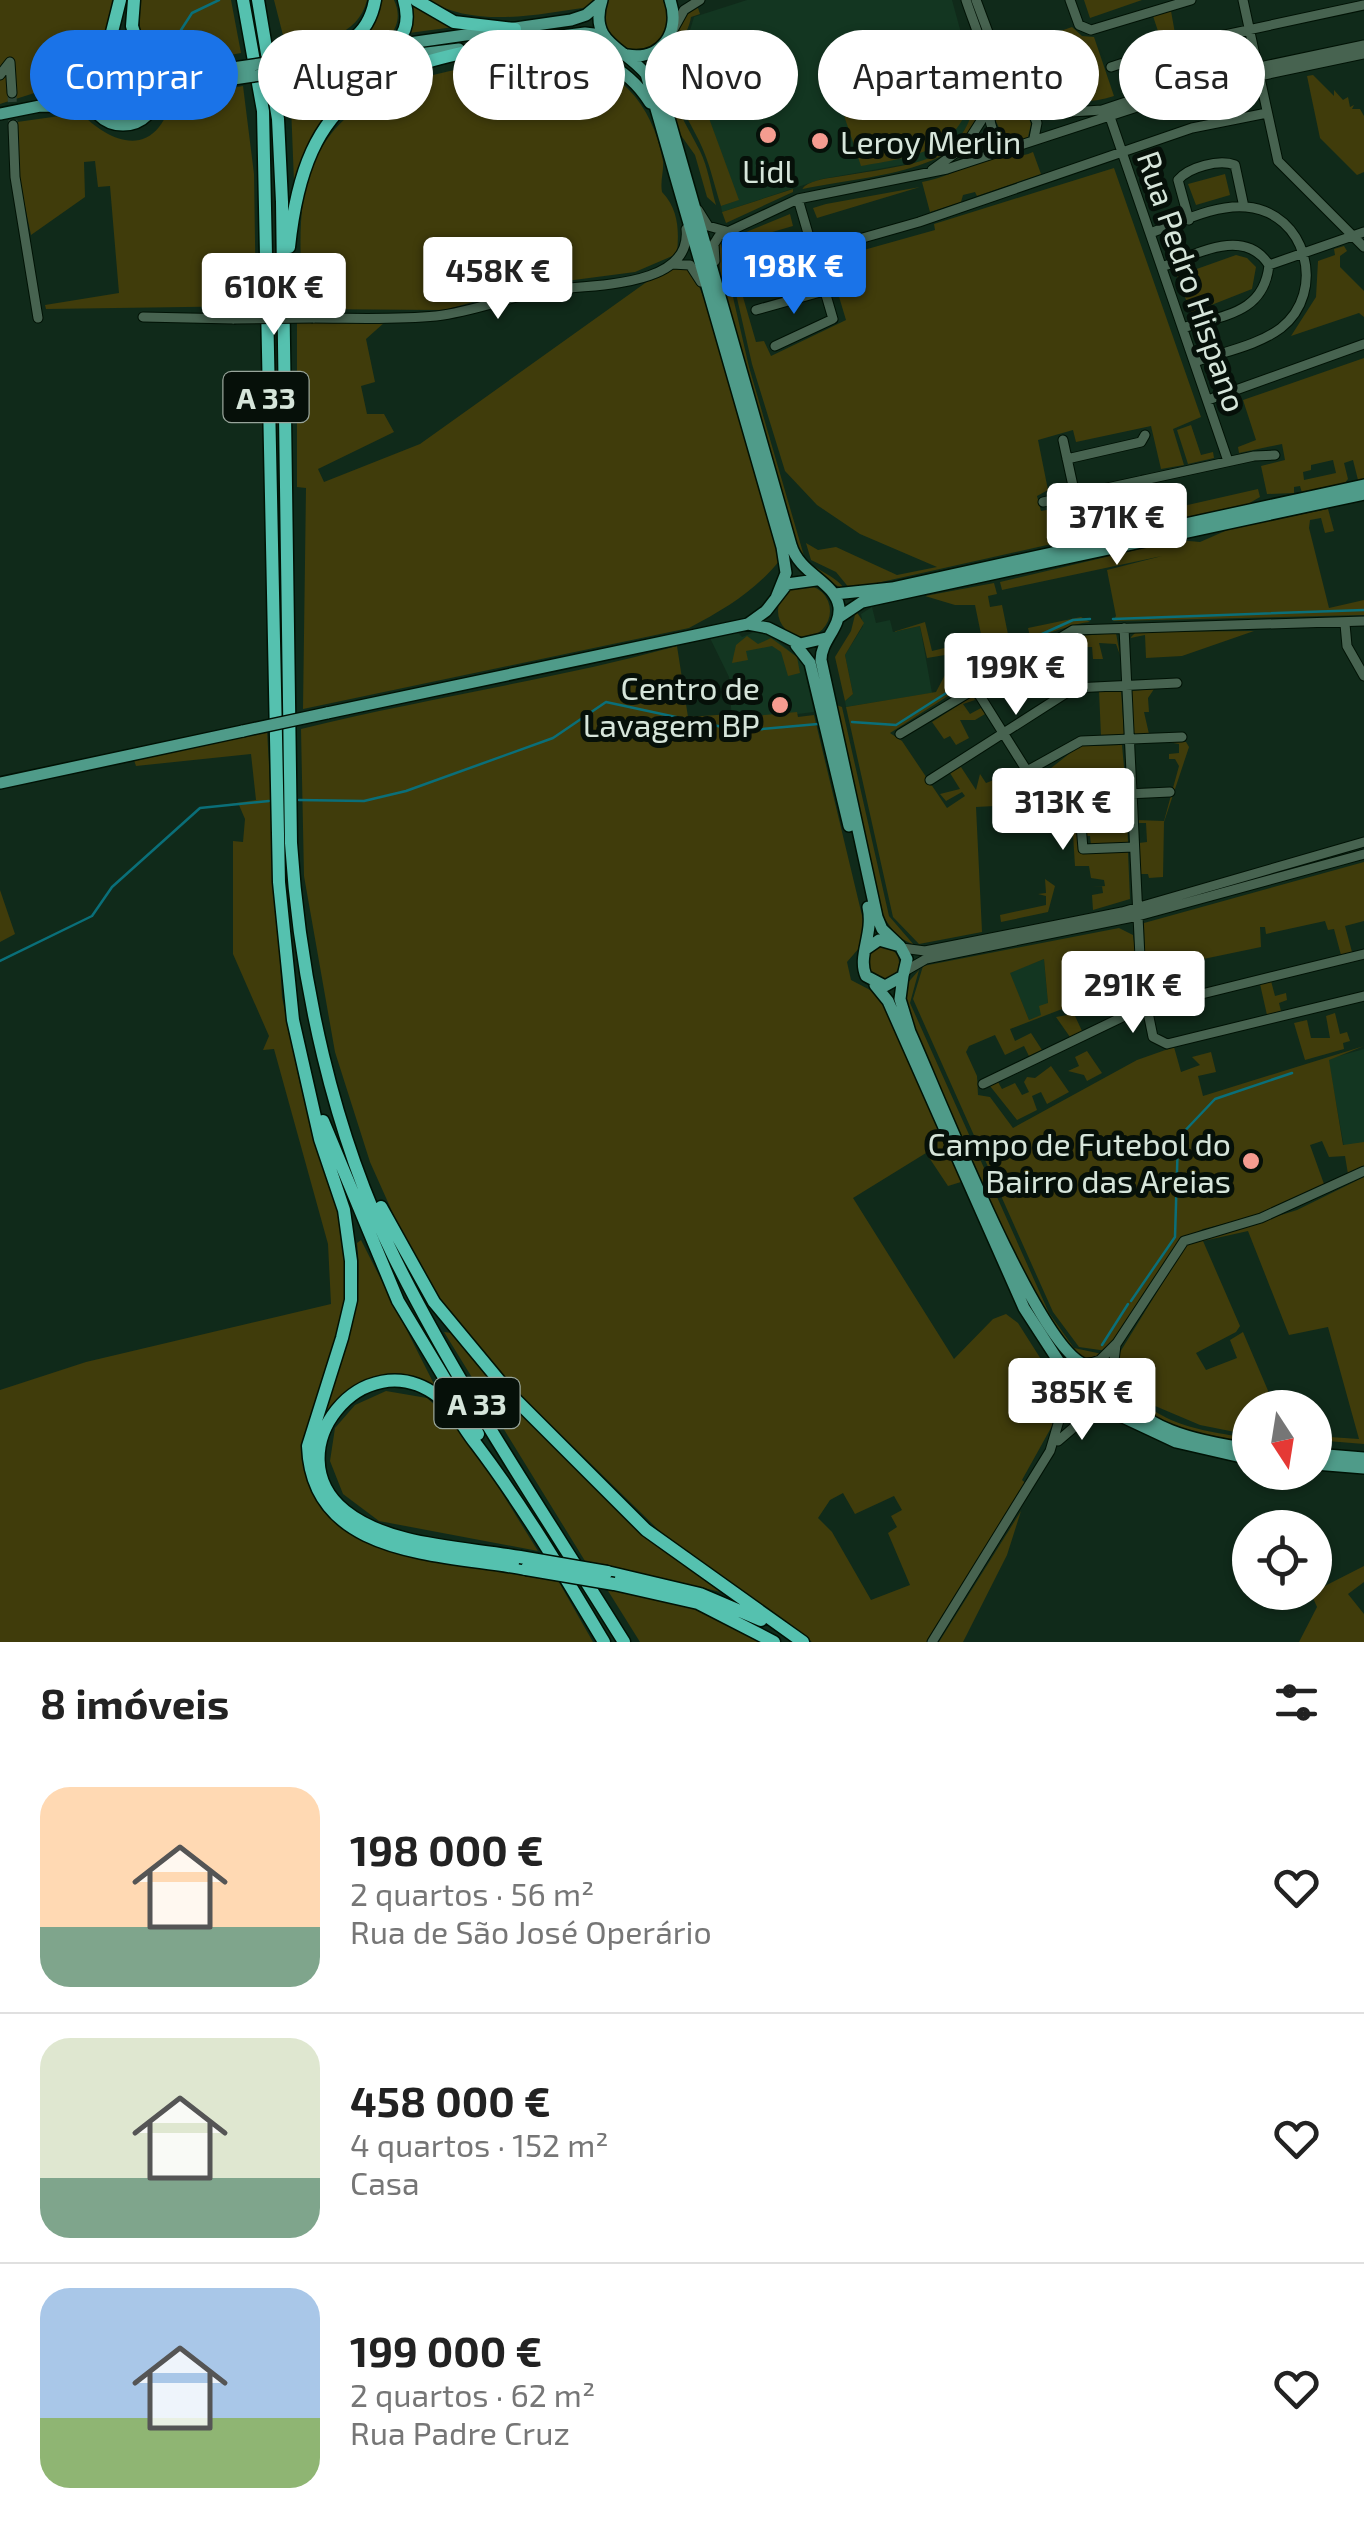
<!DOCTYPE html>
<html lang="pt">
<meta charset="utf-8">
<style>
:root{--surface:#fff;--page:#f2f2f2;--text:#222;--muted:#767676;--line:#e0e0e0;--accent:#1a73e8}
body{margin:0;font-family:"Exo 2",sans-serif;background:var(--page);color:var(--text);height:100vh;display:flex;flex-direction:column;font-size:38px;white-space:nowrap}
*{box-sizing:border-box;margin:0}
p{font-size:32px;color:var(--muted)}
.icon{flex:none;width:55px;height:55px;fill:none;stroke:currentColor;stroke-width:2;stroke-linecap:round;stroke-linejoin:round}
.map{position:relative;height:1642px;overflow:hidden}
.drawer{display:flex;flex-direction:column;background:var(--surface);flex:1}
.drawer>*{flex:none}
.hud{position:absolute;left:30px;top:30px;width:1305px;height:90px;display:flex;gap:20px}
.needle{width:65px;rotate:168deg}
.tools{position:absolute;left:1232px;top:1390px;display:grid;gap:20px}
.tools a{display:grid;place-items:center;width:100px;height:100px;border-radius:50%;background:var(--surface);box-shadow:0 2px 8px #0004;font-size:50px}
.price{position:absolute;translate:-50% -85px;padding:0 22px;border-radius:10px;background:#fff;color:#222;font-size:32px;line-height:65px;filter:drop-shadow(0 2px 5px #0008)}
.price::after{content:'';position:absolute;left:50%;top:60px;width:30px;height:22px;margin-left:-15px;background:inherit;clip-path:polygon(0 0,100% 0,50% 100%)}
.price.active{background:var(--accent);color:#fff}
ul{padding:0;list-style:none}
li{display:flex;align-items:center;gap:30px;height:250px;padding:0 40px}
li+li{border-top:2px solid var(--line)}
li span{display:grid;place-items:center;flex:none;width:280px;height:200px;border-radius:30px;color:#555}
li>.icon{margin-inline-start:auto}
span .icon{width:120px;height:120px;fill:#fffc;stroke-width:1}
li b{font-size:42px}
h2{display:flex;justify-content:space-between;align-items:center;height:120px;padding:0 40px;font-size:42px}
.pill{padding:0 35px;border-radius:45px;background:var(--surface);box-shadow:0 2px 8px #0004;font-size:35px;line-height:90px}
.pill.active{background:var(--accent);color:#fff}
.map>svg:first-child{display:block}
.built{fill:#133621}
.green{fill:#403c0b;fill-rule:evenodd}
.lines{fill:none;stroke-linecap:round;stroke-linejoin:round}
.stream{stroke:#0a6f79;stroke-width:2.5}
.minor-tunnel{stroke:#2e4637;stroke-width:9;stroke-dasharray:9 4.5;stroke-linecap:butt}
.minor-casing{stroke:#001205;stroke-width:11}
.major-casing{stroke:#001205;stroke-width:14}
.highway-casing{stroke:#001205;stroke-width:15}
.minor{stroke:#476350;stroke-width:9}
.major{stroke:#4f9b89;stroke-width:11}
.highway{stroke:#55c1af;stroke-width:12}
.minor-bridge-casing{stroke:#001205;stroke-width:11;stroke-linecap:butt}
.major-bridge-casing{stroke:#001205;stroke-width:14;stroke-linecap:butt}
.highway-bridge-casing{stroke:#001205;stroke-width:15;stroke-linecap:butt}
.minor-bridge{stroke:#476350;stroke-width:9}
.major-bridge{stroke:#4f9b89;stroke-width:11}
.highway-bridge{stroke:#55c1af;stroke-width:12}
.poi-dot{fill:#f59c90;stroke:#061009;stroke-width:4}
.labels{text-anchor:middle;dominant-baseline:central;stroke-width:10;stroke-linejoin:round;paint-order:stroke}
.shield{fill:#061009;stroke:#98a59b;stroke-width:2.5}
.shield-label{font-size:30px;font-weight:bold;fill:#d6e5da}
.poi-label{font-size:32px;fill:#d6e5da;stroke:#061009;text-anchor:end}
.street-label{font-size:32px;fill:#d6e5da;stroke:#061009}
</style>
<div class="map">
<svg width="1364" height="1642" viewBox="0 0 1364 1642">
<rect width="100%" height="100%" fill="#102a1a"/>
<path class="built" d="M747 0H952L966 51 976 49 978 95 970 122 956 142 929 160 822 179 722 212 721 206 738 200 684 50 694 17Z
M1117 497 1130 530 1057 546 1053 534Z
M872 607 876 623 890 620 893 632 920 626 932 693 846 707 845 701 853 694 845 655 863 626 861 614Z
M757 631 769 633 803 663 814 712 732 722 729 677 710 638 738 633 742 637Z
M1044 959 1048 1003 1042 1015 1029 1020 1009 972Z
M1364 1049V1166L1348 1169 1328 1059Z"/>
<path class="green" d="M0 0H116C98 75 68 83 0 104Z
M140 0H231L241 53 193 62 158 54 140 31Z
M274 0H367C358 37 318 43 286 47Z
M378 0H394C400 13 399 24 390 36L359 40 372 28Z
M427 0H595L589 7C535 15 476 28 427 0Z
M608 0H663C686 42 631 75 603 24Z
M1084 0H1142L1090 18Z
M408 4 454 27 409 33 412 23Z
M697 5 700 14 691 17C688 37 671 51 670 69 667 98 688 126 700 151 708 167 711 188 716 205L707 197 695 155 680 134 662 73 684 14Z
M1171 11 1176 39 1162 43 1153 16Z
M1072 27 1082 36 1094 37 1114 96C1068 111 1023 96 1003 51Z
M947 41 972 92C961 152 913 157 861 166L832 80 838 78 840 83 892 66 891 61Z
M976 49C1017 173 883 172 802 189 808 181 823 179 836 177 929 161 985 165 976 49Z
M684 50 739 200 721 206C715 188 711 169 704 152 692 120 657 83 684 50Z
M559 53C617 66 652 101 663 161 664 171 660 181 662 192 679 210 679 231 677 254L635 272 528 286 445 310 302 309C302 274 298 236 303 202 323 73 458 70 559 53Z
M379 67C333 93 311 133 294 182L290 80Z
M1313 75 1334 96V90L1343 100 1348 97 1350 107 1354 105 1352 109H1360L1364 116V172L1357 175 1320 138 1307 76Z
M243 86 254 174 256 306 46 309 45 305 119 293 110 186 98 187 95 161 84 162 85 197 31 235 20 183 17 122 81 113C100 133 136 156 159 127 166 119 169 107 175 98Z
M1006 96 1024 103 1031 124 1028 137 1019 143 1005 141 994 117 996 104Z
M1033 152 1041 174 977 196 975 192 963 195 961 202 930 212 922 182C948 178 982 158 1001 156 1013 155 1020 158 1033 152Z
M1114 168 1201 417 1173 429 1184 465 1161 469 1151 426 1076 442 1073 430 1038 440 1048 490 1037 496 1041 511 1117 497 1053 534 1056 543 850 589 836 572 811 560 806 543 818 550 836 547 897 575 937 567 860 534 817 505 785 471 752 364 724 241 790 214 793 226 728 245 756 342 764 341 771 356 846 320 828 260 935 230 934 224Z
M1225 174 1230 195 1196 205 1188 184Z
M920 187 817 218 813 208 826 204Z
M793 189V192L726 223 722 212Z
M720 240 749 367 804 556C814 572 835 573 846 591L801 564C788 516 707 269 720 240Z
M1344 246 1347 251 1340 256V267L1364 291V317L1359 313 1291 336 1316 297 1318 261 1335 255 1334 249Z
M1236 255 1247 258 1256 267 1252 289 1191 313 1177 276Z
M669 266 692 269 709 311 780 560C755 591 725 609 689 628L303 709 306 488 297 487V320L385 322 366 339 375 382 361 386 367 414H384L394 432 318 469 324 482 420 444Z
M1364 358V479L1358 480 1353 460 1344 463 1348 479 1344 484 1302 493 1300 486 1294 487V493L1267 494 1261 466 1285 460 1282 444 1239 453 1238 447 1256 440 1243 400ZM1333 460 1336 473 1304 480 1303 472 1311 470V465Z
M1191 425 1201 455 1213 452 1214 458 1188 464 1177 430Z
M1258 489 1260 497 1246 505 1172 520 1170 509Z
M1328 509 1334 531 1325 533 1321 518 1310 520 1309 528 1329 608 1364 600V615L1113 621 1116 616 1107 570 1162 556 1002 590 1000 582 1178 540 1200 542 1232 528Z
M994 583 997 594 988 596 990 607 1002 605 1011 649 1017 651 979 675 974 676 969 664 953 659 951 654 927 658 920 626 893 632 925 622 932 651 982 639 975 605H955L925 596Z
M778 611a26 26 0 1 1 52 0a26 26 0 1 1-52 0Z
M856 611 864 623 845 655 853 694 845 701 835 657 851 631Z
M1081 617 1090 622C1067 624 1046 637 1030 637L1028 628Z
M1254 631 1182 656 1146 658 1145 635 1130 638 1136 632Z
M1116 633 1120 655 1116 644 1099 643 1103 659H1093L1092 647H1073L1079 682 1067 666 1056 673 1066 688 1055 695 1048 684 1038 690 1034 683 1042 677 1031 659 1069 637Z
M747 636 758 644 771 638 797 657 800 673 788 676 781 652 772 646 746 651 748 660 732 663 736 645Z
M677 646 688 717 731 714 733 723 745 722V717L797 712 798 717 814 715 865 928 860 947 847 962 851 980 872 991 884 1006 961 1182 948 1186 926 1153 853 1198 954 1359 993 1319 1006 1314 1018 1323 1044 1364 1054 1395 1052 1426 1022 1480 1030 1487 932 1642H812L676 1547 502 1377 420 1274 370 1162 335 1052 304 876 301 729C426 698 553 680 677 646ZM843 1493 855 1514 894 1496 902 1510 891 1516 897 1527 888 1533 910 1585 871 1600 832 1532 818 1518 830 1500Z
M953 672 959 674 962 687 890 733 902 741 947 808 965 796 962 792 946 801 940 794 960 789 950 773 961 767 976 790 980 774 986 783 1020 770 1030 776 1046 772 1079 746 1122 745 1125 778 1092 774 1091 779 1083 780V791L1074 800 1079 851 1128 852 1130 899 1093 910 1092 895 1103 893 1102 886 1091 887 1105 886 1104 880 1091 878 1089 866H1075L1071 802 976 807 982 932 919 944 893 917 846 707 936 692 945 675Z
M1154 689 1148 698 1149 712H1144L1149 734 1133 735 1131 691Z
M1121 690 1124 735 1101 736 1099 691Z
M973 696 975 700 963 704 970 714 981 708 985 714 975 720H960L969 738 956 745 950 736 944 739 932 722Z
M836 705 842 707 889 916 914 945 898 937 884 918Z
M267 730 282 997 300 1084 340 1209 348 1259 347 1300 304 1449 305 1463 337 1520 556 1577 593 1642H0V1390L86 1362 331 1304 328 1244 274 1049 263 1050 269 1036 233 954V841L243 842 245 819 239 805H222L256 800 251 754 136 766 134 760Z
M1168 742H1186L1189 747 1164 822 1163 877 1149 878 1148 874H1139V843L1147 842 1146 823H1139L1137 842 1136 820 1164 821 1179 766 1175 759H1169V754L1179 753V744Z
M1126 799 1128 842 1091 845 1090 836H1086L1083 801Z
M1364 862V921L1345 926 1352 952 1341 955 1334 929 1328 930 1325 921 1266 934 1265 927H1260L1261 947 1189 962 1145 979 1144 923Z
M1045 879 1055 886 1048 912 1001 922 1000 915 1046 905V896L1038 894 1046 893Z
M0 890 15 934 0 942Z
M1119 928 1133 935 1142 1003 1133 991 1118 999 1123 1012 1113 1017 1103 995 1088 999 1093 1013 1075 1016 1082 1031 1070 1037 1056 1017 1073 1014 1070 1006 1010 1029 1015 1041 1031 1033 1042 1050 1029 1056 1024 1046 1005 1055 995 1035 969 1046 966 1052 977 1076 978 1095 990 1097 1013 1128 1137 1060 1174 1047 1181 1072 1200 1065 1192 1057 1211 1052 1216 1072 1198 1076 1203 1096 1364 1046 1329 1060 1343 1145 1364 1142V1166L1348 1174 1345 1156 1329 1157 1322 1141 1310 1145 1324 1184 1263 1214 1203 1229 1182 1240 1107 1351 1079 1347 1053 1312 913 999 923 966ZM1044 959 1048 1003 1039 1006 1041 1015 1029 1020 1010 973Z
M867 963a16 16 0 1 1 32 0a16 16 0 1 1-32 0Z
M919 970 910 1003 1049 1313 1074 1348 1102 1354 1088 1359 1074 1355 1026 1280 905 1008V986Z
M1271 981 1275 996 1286 993 1287 1000 1279 1003 1281 1011 1267 1015 1260 984Z
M1335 1013 1340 1034 1347 1032 1350 1041 1343 1043 1344 1049 1305 1060 1294 1023 1307 1020 1311 1038H1330L1326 1016Z
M1087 1051 1102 1073 1087 1081 1084 1075 1068 1071 1079 1066 1075 1057Z
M1051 1066 1069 1092 1047 1104 1041 1092 1032 1096 1037 1110 1017 1120 990 1086 998 1082 1002 1089 1015 1083 1022 1095 1029 1092 1024 1082 1027 1077 1035 1078Z
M1364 1177V1444L1315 1440V1436L1359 1439 1328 1327 1289 1335 1248 1231 1203 1241 1240 1326 1236 1332 1196 1353 1206 1370 1237 1358 1230 1340 1243 1332 1275 1407 1250 1408V1435L1200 1425 1141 1400 1117 1357 1186 1245 1297 1210Z
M361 1240 435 1386C386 1370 360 1374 326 1415L323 1411C346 1357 364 1303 357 1243Z
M444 1332 452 1333C530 1429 622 1517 721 1592L585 1561Z
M1118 1365C1140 1422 1194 1430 1250 1438V1444C1205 1437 1117 1425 1118 1365Z
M1074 1388a16 16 0 1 1 32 0a16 16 0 1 1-32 0Z
M386 1391 427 1398 462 1429 538 1551 379 1521 343 1494 330 1461 335 1428 355 1405Z
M1021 1511 1007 1555 963 1642H939Z
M1364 1566V1582L1348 1594 1364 1614V1642H1299L1317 1607 1311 1593Z
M605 1586 702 1608 765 1642H640Z"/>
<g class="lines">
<path class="stream" d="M181 30 192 13 219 0
M1113 619 1364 610
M1031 639 1073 620 1090 619
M974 676 1018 648
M852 722 896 725 962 683
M299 800 364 801 406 791 553 738 606 702 741 731 818 724
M0 961 92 916 112 887 200 808 269 801
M1131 1301 1175 1237 1178 1138 1215 1099 1292 1073
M1102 1345 1128 1304"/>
<path class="minor-tunnel" d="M12 93 13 125"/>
<defs>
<path id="minor" d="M966 0C973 21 982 42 987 63 994 90 979 129 1006 147
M976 0 1001 67 1022 94
M1070 0 1079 25 1091 30 1191 0
M1243 0 1278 161 1364 247
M673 30 684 10 700 0
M1111 67 1178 45 1364 5
M0 75 10 62 12 93
M1027 98 1071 112 1102 110 1183 83 1364 45
M991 102 1010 90 1027 98 1037 123 1034 138
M1110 117 1228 461
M13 125 15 177 38 318
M932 170 965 146 988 110
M698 210 708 226 726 231
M1189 220 1178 180C1189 167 1219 159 1235 165L1244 207
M1150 233C1179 223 1215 204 1246 207 1307 212 1327 292 1281 328 1257 346 1222 352 1195 362
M715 261 714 244 719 236 798 199 947 169 1183 92 1364 54
M672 264 690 265 701 282
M1269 265 1364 232
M1162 267C1195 255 1244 226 1269 265 1264 314 1223 315 1183 328
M743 272 919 222 1192 128 1267 113
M756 310 824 291
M143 317 234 319
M313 318C354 318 396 320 436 316 472 312 506 298 541 291 581 284 693 291 686 229
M775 346 833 319 798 199
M1208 400 1364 344
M1063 440 1075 495
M1067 459 1141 442 1145 435
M1143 480 1154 516
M1043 502 1254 456 1275 455
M1345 624 1347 646 1364 676
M1124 628 1141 978 1153 1037 1167 1044 1364 996
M975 688 1027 771 1081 741 1182 737
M900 734 1073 630 1364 621
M930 780 1074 688 1177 683
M1134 847 1083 849 1079 800 1083 796 1170 792
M902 948 925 951 1122 912 1364 842
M905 971 926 959 1138 916 1364 854
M983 1084 1137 1010 1364 954
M1088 1364 1100 1360 1117 1343 1184 1241 1261 1218 1364 1171
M1112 1376 1116 1345
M1058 1441 1093 1411
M932 1642 1050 1451 1068 1390"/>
<path id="major" d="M602 0C588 43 624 47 646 74L782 547 786 573 776 598
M668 40 657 71 663 97 791 545C800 575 835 581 839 607 841 628 821 640 821 660L877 917 882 929 900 946
M512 42 585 33 602 35
M539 42C584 51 625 62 650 103
M325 55 571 20 586 15 599 4
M627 55C662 61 681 31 670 0
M88 90a35 35 0 1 1 70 0a35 35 0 1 1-70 0Z
M308 68 459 49
M152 71 180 74 219 70
M157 96 177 88 220 81
M48 102 89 81
M0 114 40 106 92 107
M835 594 892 588 1364 485
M838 618 862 602 1364 494
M748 624 766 611 787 584 816 580
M796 645 810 663 849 826
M327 713 748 624 768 628 800 644 826 638
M0 783 243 731
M866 949 879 940 900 946 907 959 903 976 885 986 866 976C857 956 874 934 868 907
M903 976 900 999 910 1032C936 1089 1038 1351 1086 1365
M875 985 888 1001 1024 1308 1059 1362 1068 1384
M1067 1388a24 24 0 1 1 48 0a24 24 0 1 1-48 0Z
M1114 1380C1133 1430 1202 1442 1250 1449
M1098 1411 1112 1412 1176 1442 1250 1459
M1315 1454 1364 1458
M1315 1464 1364 1468"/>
<path id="highway" d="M134 0 132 26 143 62
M243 0 263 111 279 882 293 1020 320 1139 344 1210 351 1261V1300L342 1338 308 1446C312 1558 441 1553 526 1569
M258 0 278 119 282 202 291 843C300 981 333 1134 395 1259 461 1392 546 1516 624 1642
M416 0 454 22 515 29
M306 57C341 48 368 40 375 0
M105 60 120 0
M360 61C391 51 415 37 404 0
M289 247C306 87 376 69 518 41
M323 1121 398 1301 478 1434
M381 1207 434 1302 512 1396 646 1530 803 1642
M520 1557C466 1547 390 1547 345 1511 273 1453 363 1338 439 1397 455 1409 463 1428 476 1444 523 1506 564 1575 604 1642
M607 1572 700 1594 761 1620
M614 1584 698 1603 774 1642"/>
</defs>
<use href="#minor" class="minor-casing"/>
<use href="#major" class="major-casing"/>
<use href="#highway" class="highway-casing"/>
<use href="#minor" class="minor"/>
<use href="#major" class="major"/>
<use href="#highway" class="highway"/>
<defs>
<path id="minor-bridge" d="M234 319 313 318"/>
<path id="major-bridge" d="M219 70 306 57
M220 81 308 68
M243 731 327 713"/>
<path id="highway-bridge" d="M520 1557 607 1572
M526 1569 614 1584"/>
</defs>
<use href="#minor-bridge" class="minor-bridge-casing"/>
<use href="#major-bridge" class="major-bridge-casing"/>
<use href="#highway-bridge" class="highway-bridge-casing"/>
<use href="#minor-bridge" class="minor-bridge"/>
<use href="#major-bridge" class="major-bridge"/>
<use href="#highway-bridge" class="highway-bridge"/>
</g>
<g class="poi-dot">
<circle cx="768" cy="135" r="10"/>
<circle cx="820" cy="141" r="10"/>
<circle cx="780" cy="705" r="10"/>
<circle cx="1251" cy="1161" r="10"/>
</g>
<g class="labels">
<g class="shield">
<rect x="223.5" y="372" width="85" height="50" rx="8"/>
<rect x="434.5" y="1378" width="85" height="50" rx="8"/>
</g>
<g class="shield-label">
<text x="266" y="397">A 33</text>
<text x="477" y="1403">A 33</text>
</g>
<g class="poi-label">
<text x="840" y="141" text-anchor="start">Leroy Merlin</text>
<text x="768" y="170" text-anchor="middle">Lidl</text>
<text x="760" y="687">Centro de<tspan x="760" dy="37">Lavagem BP</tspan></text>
<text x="1231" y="1143">Campo de Futebol do<tspan x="1231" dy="37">Bairro das Areias</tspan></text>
</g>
<g class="street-label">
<text transform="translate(1193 281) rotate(71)">Rua Pedro Hispano</text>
</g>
</g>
</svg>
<div class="tools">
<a><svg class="needle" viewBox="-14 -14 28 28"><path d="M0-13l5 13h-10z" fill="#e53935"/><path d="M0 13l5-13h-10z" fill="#767676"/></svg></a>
<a><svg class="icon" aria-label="locate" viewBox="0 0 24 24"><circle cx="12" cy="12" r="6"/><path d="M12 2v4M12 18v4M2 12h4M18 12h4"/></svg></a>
</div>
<b class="price active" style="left:794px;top:317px">198K €</b>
<b class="price" style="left:498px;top:322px">458K €</b>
<b class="price" style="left:274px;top:338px">610K €</b>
<b class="price" style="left:1117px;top:568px">371K €</b>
<b class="price" style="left:1016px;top:718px">199K €</b>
<b class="price" style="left:1063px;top:853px">313K €</b>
<b class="price" style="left:1133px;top:1036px">291K €</b>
<b class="price" style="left:1082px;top:1443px">385K €</b>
<div class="hud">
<a class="pill active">Comprar</a>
<a class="pill">Alugar</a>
<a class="pill">Filtros</a>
<a class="pill">Novo</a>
<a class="pill">Apartamento</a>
<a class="pill">Casa</a>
</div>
</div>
<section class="drawer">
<h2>8 imóveis<svg class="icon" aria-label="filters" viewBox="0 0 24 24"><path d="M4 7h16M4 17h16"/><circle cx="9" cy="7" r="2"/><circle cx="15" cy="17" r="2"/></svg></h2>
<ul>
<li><span style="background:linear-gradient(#ffd9b3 70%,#7fa58c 0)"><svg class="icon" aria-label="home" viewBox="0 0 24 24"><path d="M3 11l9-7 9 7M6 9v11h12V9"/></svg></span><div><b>198 000 €</b><p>2 quartos · 56 m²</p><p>Rua de São José Operário</p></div><svg class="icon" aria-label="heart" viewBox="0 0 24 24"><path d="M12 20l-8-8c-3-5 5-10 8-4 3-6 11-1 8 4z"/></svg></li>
<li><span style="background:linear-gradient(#dfe7d0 70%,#7fa58c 0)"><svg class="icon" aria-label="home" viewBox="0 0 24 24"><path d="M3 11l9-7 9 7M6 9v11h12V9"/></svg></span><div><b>458 000 €</b><p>4 quartos · 152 m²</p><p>Casa</p></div><svg class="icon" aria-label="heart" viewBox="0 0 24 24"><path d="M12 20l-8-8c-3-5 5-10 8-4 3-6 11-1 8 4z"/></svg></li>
<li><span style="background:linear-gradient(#a9c7e8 65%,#8fb573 0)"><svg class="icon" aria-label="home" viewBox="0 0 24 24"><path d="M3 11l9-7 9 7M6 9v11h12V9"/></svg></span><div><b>199 000 €</b><p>2 quartos · 62 m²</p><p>Rua Padre Cruz</p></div><svg class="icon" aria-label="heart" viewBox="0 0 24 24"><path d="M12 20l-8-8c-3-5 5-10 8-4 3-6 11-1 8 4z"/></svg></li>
</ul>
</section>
